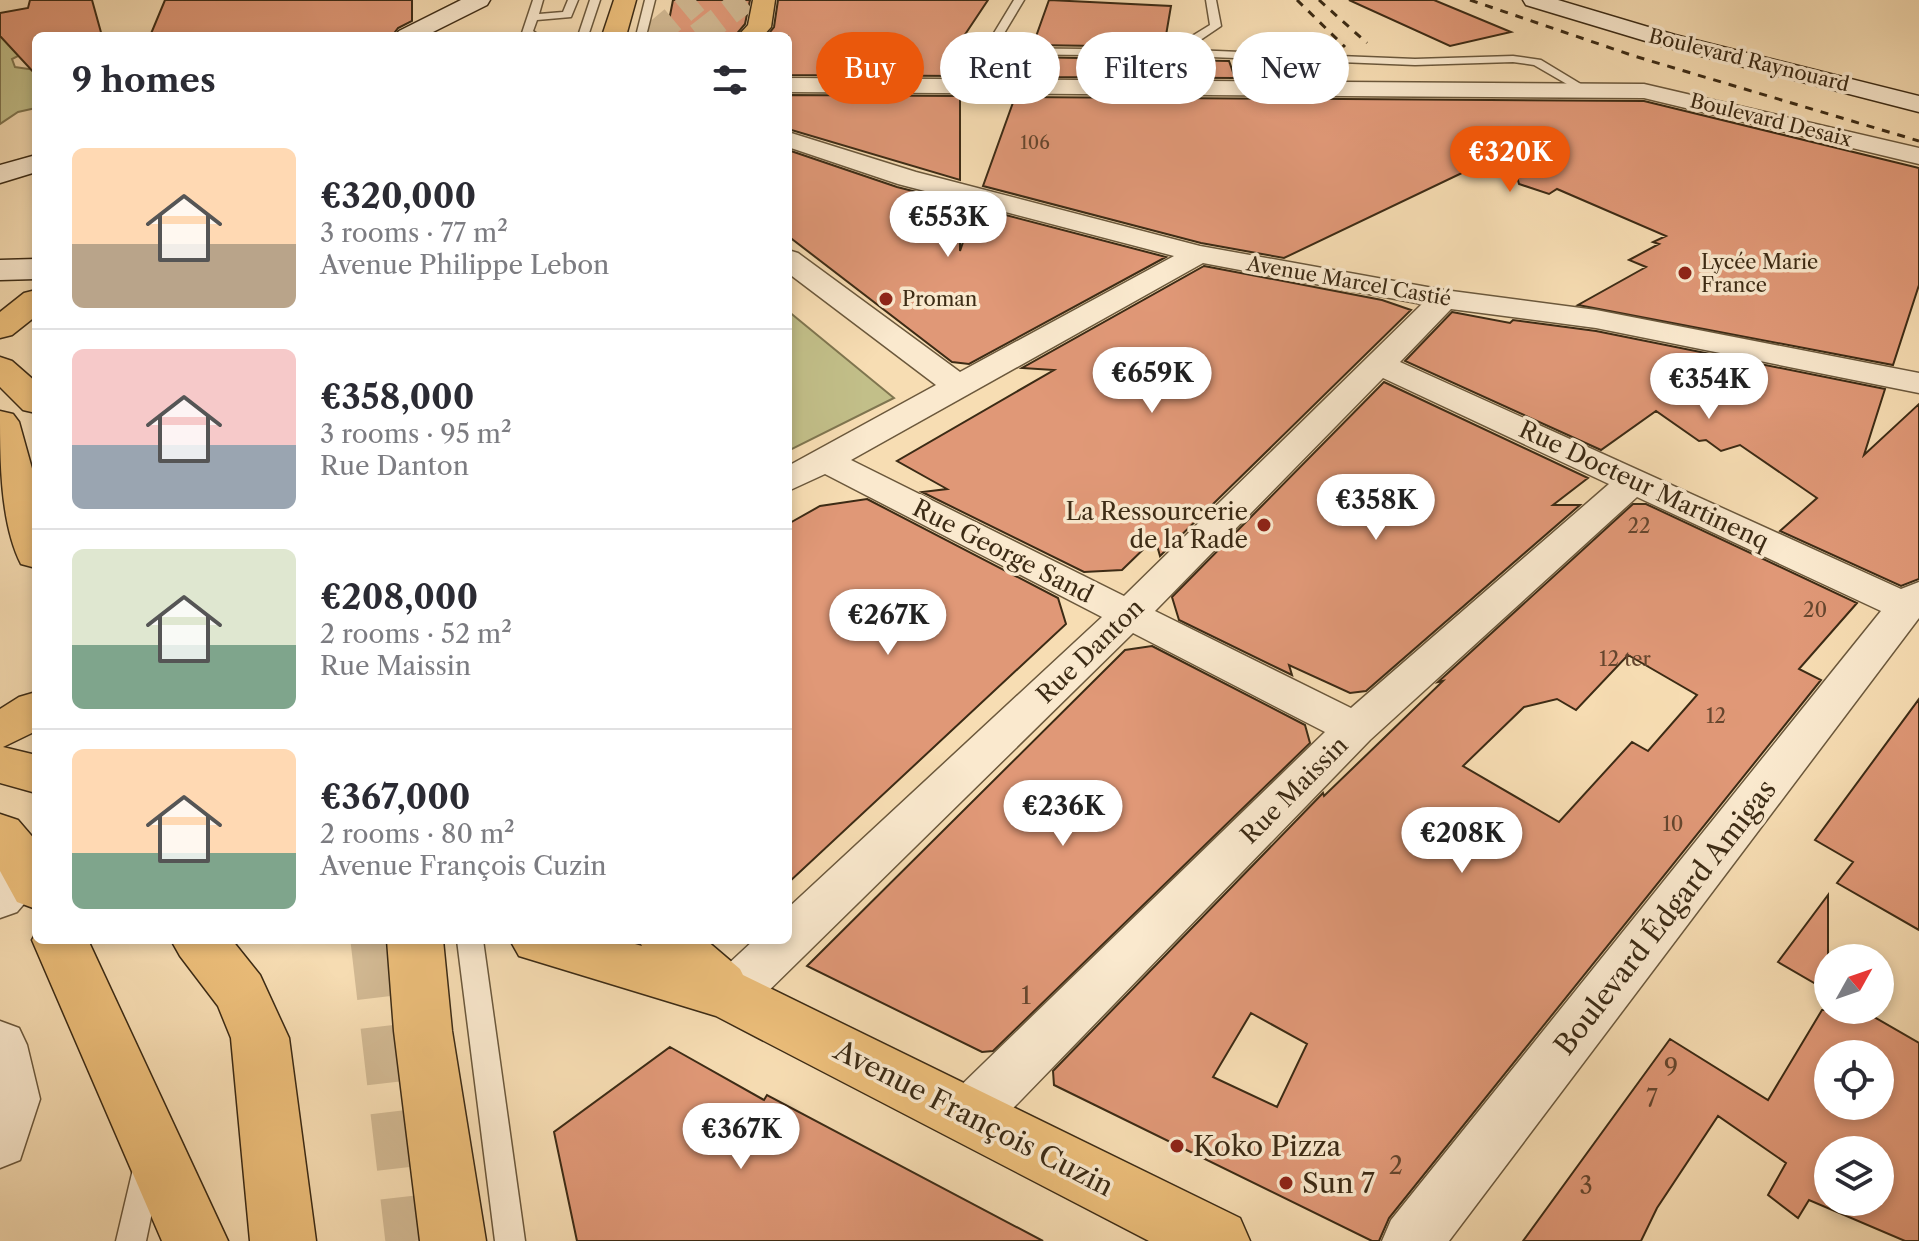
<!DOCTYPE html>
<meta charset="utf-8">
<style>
:root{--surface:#fff;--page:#f2f2f3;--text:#2b2b33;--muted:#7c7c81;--line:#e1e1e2;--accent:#ea580c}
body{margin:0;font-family:"Libre Caslon Text",serif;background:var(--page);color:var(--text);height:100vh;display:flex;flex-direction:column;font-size:30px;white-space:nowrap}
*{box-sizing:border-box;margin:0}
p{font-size:26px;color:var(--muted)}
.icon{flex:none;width:44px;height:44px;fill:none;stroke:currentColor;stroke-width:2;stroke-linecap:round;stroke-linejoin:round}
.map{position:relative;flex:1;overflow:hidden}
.side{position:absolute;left:32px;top:32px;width:760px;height:912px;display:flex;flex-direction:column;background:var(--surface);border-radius:12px;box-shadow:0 4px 12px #0003}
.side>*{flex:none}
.hud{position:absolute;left:816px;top:32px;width:760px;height:72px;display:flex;gap:16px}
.needle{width:52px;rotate:50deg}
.tools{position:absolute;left:1814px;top:944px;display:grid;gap:16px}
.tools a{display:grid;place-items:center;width:80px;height:80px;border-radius:50%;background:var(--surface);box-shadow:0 4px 12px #0003;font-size:40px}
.price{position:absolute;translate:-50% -68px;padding:0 18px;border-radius:28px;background:#fff;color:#222;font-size:26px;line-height:52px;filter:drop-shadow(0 2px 4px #0008)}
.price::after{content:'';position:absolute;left:50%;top:48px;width:24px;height:18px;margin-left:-12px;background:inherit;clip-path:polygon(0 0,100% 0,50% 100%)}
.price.active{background:var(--accent);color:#fff}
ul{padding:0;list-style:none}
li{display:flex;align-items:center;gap:24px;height:200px;padding:0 40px}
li+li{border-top:2px solid var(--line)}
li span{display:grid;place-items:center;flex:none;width:224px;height:160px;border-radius:12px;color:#555}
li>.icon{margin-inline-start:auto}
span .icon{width:96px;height:96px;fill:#fffc;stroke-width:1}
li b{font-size:34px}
h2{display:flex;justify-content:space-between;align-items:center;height:96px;padding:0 40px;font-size:34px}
.chip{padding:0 28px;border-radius:36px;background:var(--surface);box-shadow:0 4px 12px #0003;font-size:28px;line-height:72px}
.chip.active{background:var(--accent);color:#fff}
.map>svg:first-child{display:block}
.green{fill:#c2bf89;stroke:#7f754f;stroke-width:2}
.building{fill:#e09877;stroke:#3c2b15;stroke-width:2;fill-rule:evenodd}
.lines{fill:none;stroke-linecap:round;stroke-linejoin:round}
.highway-tunnel-far1{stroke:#d2b993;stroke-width:26;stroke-dasharray:26 13;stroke-linecap:butt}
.highway-tunnel{stroke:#d2b993;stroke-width:57;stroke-dasharray:57 29;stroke-linecap:butt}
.lane-casing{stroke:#6b583c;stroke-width:3}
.street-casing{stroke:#6b583c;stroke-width:3}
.secondary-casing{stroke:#3c2b15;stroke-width:3}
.primary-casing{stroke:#3c2b15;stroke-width:3}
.lane{fill:#fae9ce;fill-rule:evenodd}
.street{fill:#fae9ce;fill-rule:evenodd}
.secondary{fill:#fae9ce;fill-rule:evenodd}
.primary{fill:#ecbe7a;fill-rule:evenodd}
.rail{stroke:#3c2b15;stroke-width:3;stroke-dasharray:8 8;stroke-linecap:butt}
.poi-dot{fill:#8f2418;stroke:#fae9ce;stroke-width:3}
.labels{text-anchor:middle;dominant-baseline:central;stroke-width:7;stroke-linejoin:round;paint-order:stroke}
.far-number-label{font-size:18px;fill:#65462e}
.far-street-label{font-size:20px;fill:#3c2b15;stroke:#fae9ce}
.far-poi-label{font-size:20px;fill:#3c2b15;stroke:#fae9ce;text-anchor:start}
.number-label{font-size:20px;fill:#65462e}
.street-label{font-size:24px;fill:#3c2b15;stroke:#fae9ce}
.poi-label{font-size:24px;fill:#3c2b15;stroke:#fae9ce;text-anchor:end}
.near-number-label{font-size:24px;fill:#65462e}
.near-street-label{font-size:28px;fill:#3c2b15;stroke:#fae9ce}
.near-poi-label{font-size:28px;fill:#3c2b15;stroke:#fae9ce;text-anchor:start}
</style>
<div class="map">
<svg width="1919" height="1241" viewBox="0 0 1919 1241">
<rect width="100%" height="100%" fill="#f7ddb3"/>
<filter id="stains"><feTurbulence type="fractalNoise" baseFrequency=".0025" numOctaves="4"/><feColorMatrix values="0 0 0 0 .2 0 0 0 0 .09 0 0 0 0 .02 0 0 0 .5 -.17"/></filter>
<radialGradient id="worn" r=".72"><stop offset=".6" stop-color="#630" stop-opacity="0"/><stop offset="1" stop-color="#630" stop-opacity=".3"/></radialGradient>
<path class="green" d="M16 34 36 47 12 59 15 67 36 70V108L18 112 0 124V36Z
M788 311 894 398 788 451Z"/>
<path class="building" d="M30 0H92L102 36H36V75L0 36V13L28 8Z
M165 0H412V21L398 28 392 36H150Z
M673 0H750L745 24 735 36H666Z
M778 0H988L960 42V76L788 75V36H767L774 27Z
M1049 0 1171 6 1164 47 1033 45Z
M1349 0H1434L1511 32 1450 46Z
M1028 57 1229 61 1235 78 1022 77Z
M788 95 960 96V180L788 129Z
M1015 97 1644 101 1919 168V285L1893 365 1578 305 1646 267 1629 260 1659 244 1653 242 1666 236 1557 189 1549 194 1519 184 1510 150 1284 258 1201 243 983 186Z
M788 150 897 187 960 203V251L975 207 1166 257 969 364 952 362 788 236Z
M1204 266 1382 300 1411 310 1160 556 1155 538 1122 570 1084 572 922 492 947 489 897 461 1054 370 1022 368Z
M1452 312 1510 323 1513 320 1596 331 1885 389 1864 455 1919 404V579L1901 586 1780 531 1817 498 1740 445 1721 451 1706 440 1699 441 1656 411 1601 450 1405 361Z
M1384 382 1588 478 1553 505H1580L1366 691 1350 693 1289 665 1292 675 1179 620 1172 597Z
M867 499 1058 598 1066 624 788 883V524L820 506Z
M1633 504H1646L1857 603 1799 669 1821 680 1389 1218 1379 1241H1372L1054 1085 1053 1071 1323 793 1324 796 1443 681 1438 682ZM1628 655 1697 695 1648 751 1632 742 1559 822 1463 766 1524 707 1557 699 1576 710ZM1251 1013 1307 1044 1277 1107 1213 1077Z
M1152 646 1305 725 1310 743 993 1051 982 1052 807 966 1125 650Z
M1919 699V930L1837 883 1853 862 1815 840Z
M1828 895V991L1778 962Z
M1822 1010H1862L1919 1043V1241H1905L1809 1200 1798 1218 1768 1195 1786 1163 1718 1116 1657 1208 1641 1241H1523L1670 1039 1768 1100ZM1828 1054H1880V1106H1828ZM1828 1150H1880V1202H1828Z
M670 1047 764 1100 767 1095 1043 1241H577L554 1132Z"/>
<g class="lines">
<path class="highway-tunnel-far1" d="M653 36 696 0
M698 36 745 0"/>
<path class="highway-tunnel" d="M379 940 414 1241"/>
<defs>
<path id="lane" d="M533 0H543L539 14 563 12 568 0H578L571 17 537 20 533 31 540 36H525L522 33Z
M590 0H600L588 36H578Z
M645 0H655L646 36H636Z
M1014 0H1024L1003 35H995L994 33Z
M1206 0H1216L1221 26 1193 45 1192 50 1415 59 1513 56 1541 60 1589 89 1579 91 1534 65 1513 62 1415 65 1186 56 985 54 980 51 985 48 1181 50 1184 41 1210 25Z
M457 940H483L525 1241H495Z
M147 1155 157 1159 161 1169 146 1241H116L133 1169 137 1159Z"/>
<path id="street" d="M788 78 1644 84 1919 148V164L1644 98 788 92Z
M788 132 916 172 1200 246 1444 290 1596 310 1919 373V393L1596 328 1451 309 1400 362 1901 589 1919 582V618L1449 1241H1382L1391 1220 1881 611 1637 497 1370 740 989 1133 969 1141 949 1133 941 1115 949 1097 1325 732 1133 633 748 1011 730 1018 712 1011 704 995 712 979 754 940H788V908L1102 617 825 474 788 491V466L936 385 788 273V250L798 253 960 372 1174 256 898 184 788 147ZM1203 263 1422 304 1124 596 851 460ZM1383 378 1609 484 1351 708 1155 611Z
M27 848 36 851V890L17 912 0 918V865L10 853Z
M0 1021 19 1028 27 1045 40 1099 20 1160 0 1168Z"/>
<path id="secondary" d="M461 0H490L487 5 425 36H395L399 31Z
M1523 0H1558L1675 35 1919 96V112L1662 46 1526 5Z
M36 155V172L0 183V165Z
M36 259V279L0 280V260Z"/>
<path id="primary" d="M614 0H636L626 36H602Z
M753 0H775L771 27 763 36H738L748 25Z
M36 290V316L12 335 0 338V312L24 293Z
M0 357 12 361 36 382V413L23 410 0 387Z
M0 411 13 414 19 422 36 483V568L21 564C0 523 0 458 0 411Z
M36 692V731L3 747 36 755V793L0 783V709L19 697Z
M0 814 18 820 36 841V909L17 902 0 871Z
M36 933V940H88L228 1241H162L32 940Z
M171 940H232L260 975 289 1038 316 1241H250L231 1038 218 1006 180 956Z
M387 940H443L452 1031 486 1241H420L394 1031Z
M510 940H621L642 946 639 940H706L740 969 743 975 1240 1218 1250 1241H1149L716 1016 519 956Z"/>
</defs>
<use href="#lane" class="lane-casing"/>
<use href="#street" class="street-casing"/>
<use href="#secondary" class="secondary-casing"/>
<use href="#primary" class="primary-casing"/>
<use href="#lane" class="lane"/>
<use href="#street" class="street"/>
<use href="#secondary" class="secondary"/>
<use href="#primary" class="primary"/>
<path class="rail" d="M1297 0 1345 47
M1319 0 1367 43
M1470 0 1634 56 1919 141"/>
</g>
<g class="poi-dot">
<circle cx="1685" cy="273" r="8"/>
<circle cx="886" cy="299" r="8"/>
<circle cx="1264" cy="525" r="8"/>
<circle cx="1177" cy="1146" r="8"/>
<circle cx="1286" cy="1183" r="8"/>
</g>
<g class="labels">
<g class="far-number-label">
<text x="1035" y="143">106</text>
</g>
<g class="far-street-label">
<text transform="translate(1749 60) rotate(14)">Boulevard Raynouard</text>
<text transform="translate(1771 120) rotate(14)">Boulevard Desaix</text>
<text transform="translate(1349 281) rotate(10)">Avenue Marcel Castié</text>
</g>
<g class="far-poi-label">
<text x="1701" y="262">Lycée Marie<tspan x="1701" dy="23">France</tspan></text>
<text x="902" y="299">Proman</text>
</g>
<g class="number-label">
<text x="1639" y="526">22</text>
<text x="1815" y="610">20</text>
<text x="1625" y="659">12 ter</text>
<text x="1716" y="716">12</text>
<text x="1673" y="824">10</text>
</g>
<g class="street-label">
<text transform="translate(1644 485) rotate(25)">Rue Docteur Martinenq</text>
<text transform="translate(1003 551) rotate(27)">Rue George Sand</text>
<text transform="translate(1090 651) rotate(-44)">Rue Danton</text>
<text transform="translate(1294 790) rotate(-45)">Rue Maissin</text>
</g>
<g class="poi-label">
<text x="1248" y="511">La Ressourcerie<tspan x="1248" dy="28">de la Rade</tspan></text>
</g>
<g class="near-number-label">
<text x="1026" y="995">1</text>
<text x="1671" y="1067">9</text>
<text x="1652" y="1098">7</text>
<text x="1396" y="1165">2</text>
<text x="1586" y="1185">3</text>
</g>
<g class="near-street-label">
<text transform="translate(1665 917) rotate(-52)">Boulevard Édgard Amigas</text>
<text transform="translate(974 1118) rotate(27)">Avenue François Cuzin</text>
</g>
<g class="near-poi-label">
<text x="1193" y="1146">Koko Pizza</text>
<text x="1302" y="1183">Sun 7</text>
</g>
</g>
<rect width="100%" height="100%" filter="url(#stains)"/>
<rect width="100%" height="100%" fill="url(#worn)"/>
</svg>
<div class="tools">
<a><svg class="needle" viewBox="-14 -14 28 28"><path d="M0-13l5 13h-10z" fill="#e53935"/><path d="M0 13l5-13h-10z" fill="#7c7c81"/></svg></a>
<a><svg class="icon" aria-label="locate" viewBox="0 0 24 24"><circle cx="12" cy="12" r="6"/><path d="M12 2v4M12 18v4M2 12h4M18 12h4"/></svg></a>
<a><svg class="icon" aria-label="layers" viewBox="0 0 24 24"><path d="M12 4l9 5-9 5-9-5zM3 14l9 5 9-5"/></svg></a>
</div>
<b class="price active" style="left:1510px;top:194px">€320K</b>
<b class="price" style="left:948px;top:259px">€553K</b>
<b class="price" style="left:1152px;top:415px">€659K</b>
<b class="price" style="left:1709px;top:421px">€354K</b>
<b class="price" style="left:1376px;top:542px">€358K</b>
<b class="price" style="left:888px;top:657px">€267K</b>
<b class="price" style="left:1063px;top:848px">€236K</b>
<b class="price" style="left:1462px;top:875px">€208K</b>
<b class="price" style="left:741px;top:1171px">€367K</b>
<div class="hud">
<a class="chip active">Buy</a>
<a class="chip">Rent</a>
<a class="chip">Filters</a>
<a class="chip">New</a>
</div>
<section class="side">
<h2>9 homes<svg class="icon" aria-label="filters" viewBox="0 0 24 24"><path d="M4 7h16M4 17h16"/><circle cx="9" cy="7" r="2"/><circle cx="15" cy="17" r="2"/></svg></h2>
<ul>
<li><span style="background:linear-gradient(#ffd9b3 60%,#b9a48a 0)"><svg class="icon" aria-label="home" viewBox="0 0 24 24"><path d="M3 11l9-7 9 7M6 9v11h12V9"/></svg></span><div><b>€320,000</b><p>3 rooms · 77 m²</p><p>Avenue Philippe Lebon</p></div></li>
<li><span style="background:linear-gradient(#f6c9c9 60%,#9aa5b1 0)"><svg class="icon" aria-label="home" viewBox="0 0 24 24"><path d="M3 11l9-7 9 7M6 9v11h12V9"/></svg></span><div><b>€358,000</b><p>3 rooms · 95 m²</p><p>Rue Danton</p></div></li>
<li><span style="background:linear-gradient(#dfe7d0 60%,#7fa58c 0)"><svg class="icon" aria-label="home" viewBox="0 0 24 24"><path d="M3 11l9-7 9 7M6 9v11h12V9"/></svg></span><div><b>€208,000</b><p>2 rooms · 52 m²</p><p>Rue Maissin</p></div></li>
<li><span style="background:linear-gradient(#ffd9b3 65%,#7fa58c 0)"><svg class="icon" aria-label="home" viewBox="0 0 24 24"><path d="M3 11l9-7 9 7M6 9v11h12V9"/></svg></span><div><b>€367,000</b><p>2 rooms · 80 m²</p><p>Avenue François Cuzin</p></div></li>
</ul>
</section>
</div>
